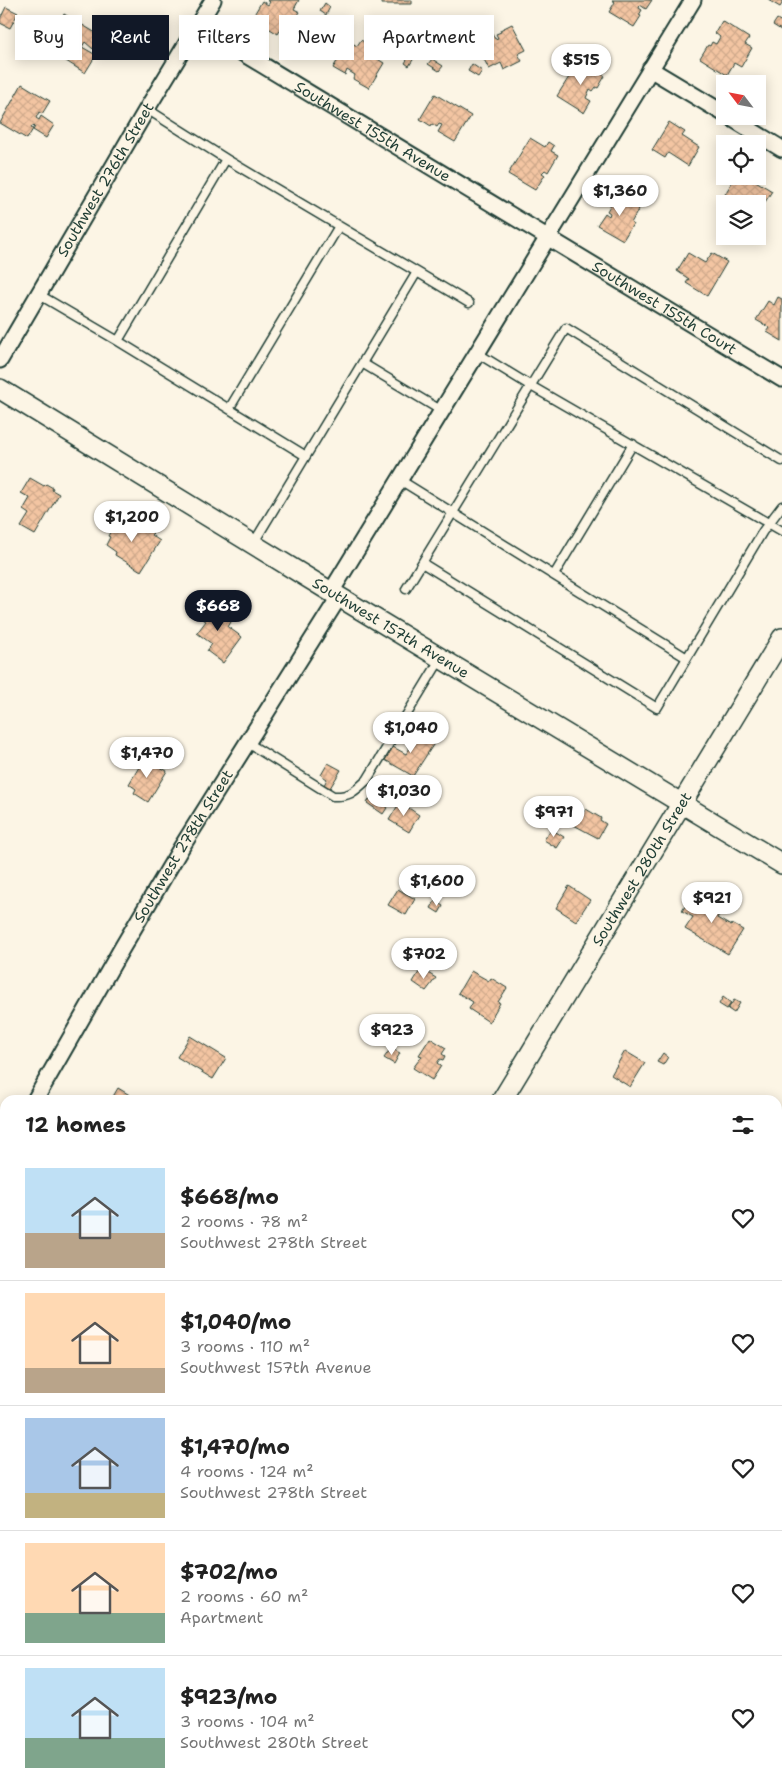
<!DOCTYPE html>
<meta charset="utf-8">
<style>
:root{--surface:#fff;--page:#f2f2f2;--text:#222;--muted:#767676;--line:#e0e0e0;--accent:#111827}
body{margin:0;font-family:"Shantell Sans",sans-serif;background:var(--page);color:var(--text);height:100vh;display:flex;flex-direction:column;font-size:19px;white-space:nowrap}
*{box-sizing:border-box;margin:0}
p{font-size:16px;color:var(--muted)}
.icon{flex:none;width:28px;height:28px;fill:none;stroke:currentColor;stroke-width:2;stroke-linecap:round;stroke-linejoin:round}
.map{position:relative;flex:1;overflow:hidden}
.panel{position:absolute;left:0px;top:1095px;width:782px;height:696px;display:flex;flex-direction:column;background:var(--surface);border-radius:15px 15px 0 0;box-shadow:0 2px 12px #0003}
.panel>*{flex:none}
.banner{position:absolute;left:15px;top:15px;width:500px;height:45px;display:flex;gap:10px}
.needle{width:32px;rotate:302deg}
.buttons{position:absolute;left:716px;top:75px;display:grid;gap:10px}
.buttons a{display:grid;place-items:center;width:50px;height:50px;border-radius:0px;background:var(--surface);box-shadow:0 2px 12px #0003;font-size:25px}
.price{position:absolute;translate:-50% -42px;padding:0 11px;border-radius:18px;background:#fff;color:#222;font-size:16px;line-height:32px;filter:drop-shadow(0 1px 2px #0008)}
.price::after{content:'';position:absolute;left:50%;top:30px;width:15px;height:11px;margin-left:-8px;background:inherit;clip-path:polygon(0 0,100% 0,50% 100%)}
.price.current{background:var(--accent);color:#fff}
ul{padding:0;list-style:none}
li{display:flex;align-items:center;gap:15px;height:125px;padding:0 25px}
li+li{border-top:1px solid var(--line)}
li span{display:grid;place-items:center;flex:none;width:140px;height:100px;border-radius:0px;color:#555}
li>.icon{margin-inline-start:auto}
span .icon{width:60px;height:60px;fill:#fffc;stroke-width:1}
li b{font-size:21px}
h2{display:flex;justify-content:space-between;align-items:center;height:60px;padding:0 25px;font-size:21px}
.tag{padding:0 18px;border-radius:0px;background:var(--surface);box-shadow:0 2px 12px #0003;font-size:18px;line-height:45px}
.tag.current{background:var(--accent);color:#fff}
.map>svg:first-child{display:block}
.building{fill:url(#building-cross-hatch);stroke:#1f3d34}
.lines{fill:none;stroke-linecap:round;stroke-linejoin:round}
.service-casing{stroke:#1f3d34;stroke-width:11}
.minor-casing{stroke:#1f3d34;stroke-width:19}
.tertiary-casing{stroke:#1f3d34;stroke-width:22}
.service{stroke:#fcf5e5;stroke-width:8}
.minor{stroke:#fcf5e5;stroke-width:15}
.tertiary{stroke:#fcf5e5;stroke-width:19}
.labels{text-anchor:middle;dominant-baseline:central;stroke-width:4;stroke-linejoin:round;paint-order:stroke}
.street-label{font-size:15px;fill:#1f3d34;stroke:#fcf5e5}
</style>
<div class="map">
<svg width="782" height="1791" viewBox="0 0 782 1791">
<defs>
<pattern id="building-cross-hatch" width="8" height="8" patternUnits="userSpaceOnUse" patternTransform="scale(1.25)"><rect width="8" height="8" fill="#f3c5a2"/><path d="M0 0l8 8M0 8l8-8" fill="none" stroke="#d0aa8c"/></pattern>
</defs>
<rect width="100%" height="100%" fill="#fcf5e5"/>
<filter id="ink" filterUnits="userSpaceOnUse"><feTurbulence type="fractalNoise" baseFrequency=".02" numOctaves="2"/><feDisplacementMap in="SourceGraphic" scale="10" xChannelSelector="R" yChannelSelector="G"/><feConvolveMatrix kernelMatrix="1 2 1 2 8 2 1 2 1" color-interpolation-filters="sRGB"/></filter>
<g filter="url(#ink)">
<path class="building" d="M267 0H299L294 9 300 12 289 29 283 26 278 34 252 18 262 1 268 5 270 2Z
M382 0H412V4H382Z
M612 0H652L646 9 640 5 639 8 642 10 639 15 641 16 634 27 609 12 615 2Z
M768 0H782V4L780 7Z
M325 3 330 7 326 15 320 11Z
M6 7 18 13 10 28 0 23V19Z
M64 14 101 36 93 49 85 42 82 47 96 55 85 73 44 47Z
M777 19 782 22 781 30 773 25Z
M722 21 749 38 745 44 752 48 741 67 734 63 727 75 700 58 708 45 710 46 712 42 716 44 720 37 715 33Z
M512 24 526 50 518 54 522 61 504 70 501 63 489 69 475 42 492 33 495 39 498 38 496 34 501 32 500 30Z
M361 40 377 50 373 56 384 63 369 88 353 79 355 75 347 70 345 75 333 68 349 41 357 46Z
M412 52 416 55 409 66 405 63Z
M432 59 443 66 439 71 428 64Z
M579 61 605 76 598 88 596 87 593 91 590 89 586 98 591 101 584 113 557 96Z
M472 64 482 71 478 77 468 71Z
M22 84 50 101 42 114 39 112 36 118 39 120 41 116 54 125 46 138 33 130 35 127 33 125 31 128 33 129 27 139 0 123Z
M435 94 471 116 455 142 438 132 442 125 439 124 437 127 432 124 431 126 420 119Z
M669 122 685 132 682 136 699 147 688 166 668 153 665 158 652 150Z
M530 138 545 147 548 142 554 146 551 151 558 155 548 172 545 170 542 173 545 175 535 190 508 174Z
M736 176H757L754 180 772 191 760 210 758 208V204H751L740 197 738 202 725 194Z
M622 194 641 205 631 223 633 224 623 240 597 225 605 213 609 216 610 213 607 211 611 204 615 207Z
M688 253 705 263 712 253 727 262 707 296 686 283 689 279 677 271Z
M778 297 782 299V341L767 332 770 328 756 320 768 301 774 305Z
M30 478 44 486 46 484 53 488 52 490 59 494 35 535 21 527 29 514 23 510 30 498 21 493Z
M122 518 136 526 138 523 153 533 151 535 160 541 141 571 115 555 116 552 106 545 110 537 108 536 113 527 115 528Z
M205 601 232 620 228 627 242 637 223 663 207 651 212 644 197 633 206 621 196 615Z
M414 730 435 742 413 776 385 760 393 747 406 754 410 748 407 746 410 740 409 739Z
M145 757 148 760 150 757 157 761 155 764 167 771 148 802 134 793 136 789 129 784Z
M328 763 341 770 330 788 324 785 327 779 321 775Z
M382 780 398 791 383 814 367 803Z
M400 802 419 815 409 832 389 820Z
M586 809 601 818 600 820 606 824 598 838 570 823 577 812 582 815Z
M551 829 564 837 557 848 544 840Z
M569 886 590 900 576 921 556 908Z
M398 889 415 899 406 915 388 905Z
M714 893 727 901 717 918 731 926 732 924 743 930 728 954 685 929 693 917 682 911 689 900 704 909Z
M435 901 443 906 439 913 431 908Z
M421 969 436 978 426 991 413 982Z
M471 971 489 981 491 978 507 988 498 1002 500 1003 489 1022 469 1009 473 1002 458 993Z
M723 997 731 1003 727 1009 719 1004Z
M734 1000 740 1003 734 1013 728 1009Z
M190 1036 226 1058 213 1079 177 1057Z
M430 1038 446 1048 442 1054 445 1056 443 1060 440 1059 437 1063 441 1066 432 1080 413 1068 422 1056 419 1055Z
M391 1048 400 1053 394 1064 384 1058Z
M625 1051 645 1063 630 1087 611 1075Z
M663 1053 668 1057 663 1065 657 1062Z
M118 1088 138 1100H111Z
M779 1185 782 1187V1225L778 1223V1188Z
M778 1269 782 1272V1298L779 1296 778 1297Z
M0 1387 5 1391V1397L0 1406Z
M778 1465 782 1468V1476L778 1483Z
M0 1518 5 1521V1528L0 1537Z
M778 1591 782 1594V1629L781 1631 778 1629Z
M0 1628 5 1629V1665L0 1662Z
M778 1692 782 1695 781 1723 778 1721Z
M5 1755V1786H31L28 1791H0V1762Z
M228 1786H262L270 1791H227L230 1787Z
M555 1786H577L574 1791H564Z
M614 1786H636L633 1791H622Z
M717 1786H768L772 1788 770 1791H725Z"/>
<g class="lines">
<defs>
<path id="service" d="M226 159 339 226 229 409
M339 226 417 272
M38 294 118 341 226 159 147 109
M118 341 306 456 253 544
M477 353 531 386 782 531
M362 363 442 411
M306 456 417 272 469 303
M400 480 687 658
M422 563 657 708 763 531 782 506
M554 575 633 444
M406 589 566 328 782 461
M248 743 333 796C350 797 355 791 367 780L441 658"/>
<g id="minor">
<path id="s1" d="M198 26 782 379"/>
<path d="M650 69 725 114"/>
<path d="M728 116 782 149"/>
<path id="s2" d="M0 360 151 102 213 0"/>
<path d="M331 592 693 0"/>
<path id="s3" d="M35 1100 122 948 181 848 339 597"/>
<path d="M0 1316 5 1308"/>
<path d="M778 1348 782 1351"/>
<path d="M0 1353 5 1356"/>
<path d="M778 1412 782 1407"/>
<path d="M778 1557 782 1560"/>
<path d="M0 1592 5 1595"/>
<path d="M778 1758 782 1761"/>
<path d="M492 1786 499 1791"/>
<path d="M304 1791 306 1786"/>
</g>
<g id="tertiary">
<path id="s4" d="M0 389 331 592 782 864"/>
<path id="s5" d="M502 1100 782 638"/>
<path d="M77 1791 80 1786"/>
</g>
</defs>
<use href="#service" class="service-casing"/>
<use href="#minor" class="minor-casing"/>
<use href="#tertiary" class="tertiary-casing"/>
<use href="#service" class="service"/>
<use href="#minor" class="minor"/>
<use href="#tertiary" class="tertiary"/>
</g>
</g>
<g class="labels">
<g class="street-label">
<text stroke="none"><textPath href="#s1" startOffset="204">Southwest 155th Avenue</textPath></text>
<text stroke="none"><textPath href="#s2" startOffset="209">Southwest 276th Street</textPath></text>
<text stroke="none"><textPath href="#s1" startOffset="545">Southwest 155th Court</textPath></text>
<text stroke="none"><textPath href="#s4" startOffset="458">Southwest 157th Avenue</textPath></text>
<text stroke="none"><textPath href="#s3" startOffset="294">Southwest 278th Street</textPath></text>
<text stroke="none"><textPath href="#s5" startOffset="270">Southwest 280th Street</textPath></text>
</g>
</g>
</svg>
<div class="buttons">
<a><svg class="needle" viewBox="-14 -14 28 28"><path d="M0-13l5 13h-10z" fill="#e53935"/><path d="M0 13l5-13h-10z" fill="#767676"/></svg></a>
<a><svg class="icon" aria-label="locate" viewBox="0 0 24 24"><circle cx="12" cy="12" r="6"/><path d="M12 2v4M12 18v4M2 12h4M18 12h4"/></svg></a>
<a><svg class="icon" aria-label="layers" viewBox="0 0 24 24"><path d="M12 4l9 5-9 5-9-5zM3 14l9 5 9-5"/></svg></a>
</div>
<b class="price" style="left:581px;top:86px">$515</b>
<b class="price" style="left:620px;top:217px">$1,360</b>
<b class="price" style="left:132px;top:543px">$1,200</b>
<b class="price current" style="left:218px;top:632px">$668</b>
<b class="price" style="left:411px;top:754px">$1,040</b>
<b class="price" style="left:147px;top:779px">$1,470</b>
<b class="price" style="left:404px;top:817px">$1,030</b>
<b class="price" style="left:554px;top:838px">$971</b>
<b class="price" style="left:437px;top:907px">$1,600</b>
<b class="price" style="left:712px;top:924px">$921</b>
<b class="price" style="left:424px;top:980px">$702</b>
<b class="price" style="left:392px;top:1056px">$923</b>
<div class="banner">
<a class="tag">Buy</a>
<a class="tag current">Rent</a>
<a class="tag">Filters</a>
<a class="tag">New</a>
<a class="tag">Apartment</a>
</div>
<section class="panel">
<h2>12 homes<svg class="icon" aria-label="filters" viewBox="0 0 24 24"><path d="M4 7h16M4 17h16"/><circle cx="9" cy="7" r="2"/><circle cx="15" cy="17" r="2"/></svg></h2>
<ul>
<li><span style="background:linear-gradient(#bfe0f5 65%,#b9a48a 0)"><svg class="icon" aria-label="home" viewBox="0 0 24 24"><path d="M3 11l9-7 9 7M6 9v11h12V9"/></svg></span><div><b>$668/mo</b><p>2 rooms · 78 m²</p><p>Southwest 278th Street</p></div><svg class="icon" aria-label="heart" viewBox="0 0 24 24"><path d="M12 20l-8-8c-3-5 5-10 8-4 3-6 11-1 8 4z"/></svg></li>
<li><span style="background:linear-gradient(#ffd9b3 75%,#b9a48a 0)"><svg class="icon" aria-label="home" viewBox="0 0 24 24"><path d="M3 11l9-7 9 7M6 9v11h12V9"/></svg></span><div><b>$1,040/mo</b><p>3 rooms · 110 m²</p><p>Southwest 157th Avenue</p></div><svg class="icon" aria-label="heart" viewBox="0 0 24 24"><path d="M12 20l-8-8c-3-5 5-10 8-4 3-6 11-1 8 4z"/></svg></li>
<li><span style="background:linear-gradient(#a9c7e8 75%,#c2b280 0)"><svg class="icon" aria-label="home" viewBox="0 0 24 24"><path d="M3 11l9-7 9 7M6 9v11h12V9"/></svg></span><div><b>$1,470/mo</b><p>4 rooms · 124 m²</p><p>Southwest 278th Street</p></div><svg class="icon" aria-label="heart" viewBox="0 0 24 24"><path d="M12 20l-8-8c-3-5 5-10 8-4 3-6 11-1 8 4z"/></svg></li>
<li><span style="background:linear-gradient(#ffd9b3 70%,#7fa58c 0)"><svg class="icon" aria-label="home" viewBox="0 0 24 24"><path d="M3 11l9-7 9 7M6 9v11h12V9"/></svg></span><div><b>$702/mo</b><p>2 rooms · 60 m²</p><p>Apartment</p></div><svg class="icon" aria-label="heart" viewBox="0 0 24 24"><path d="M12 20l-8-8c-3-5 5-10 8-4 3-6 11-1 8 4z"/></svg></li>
<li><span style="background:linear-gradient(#bfe0f5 70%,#7fa58c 0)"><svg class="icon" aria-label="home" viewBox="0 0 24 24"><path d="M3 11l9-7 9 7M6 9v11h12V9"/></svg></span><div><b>$923/mo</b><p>3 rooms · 104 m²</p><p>Southwest 280th Street</p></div><svg class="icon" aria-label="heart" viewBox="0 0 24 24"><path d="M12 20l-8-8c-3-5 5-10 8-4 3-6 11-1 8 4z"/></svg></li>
</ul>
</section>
</div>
